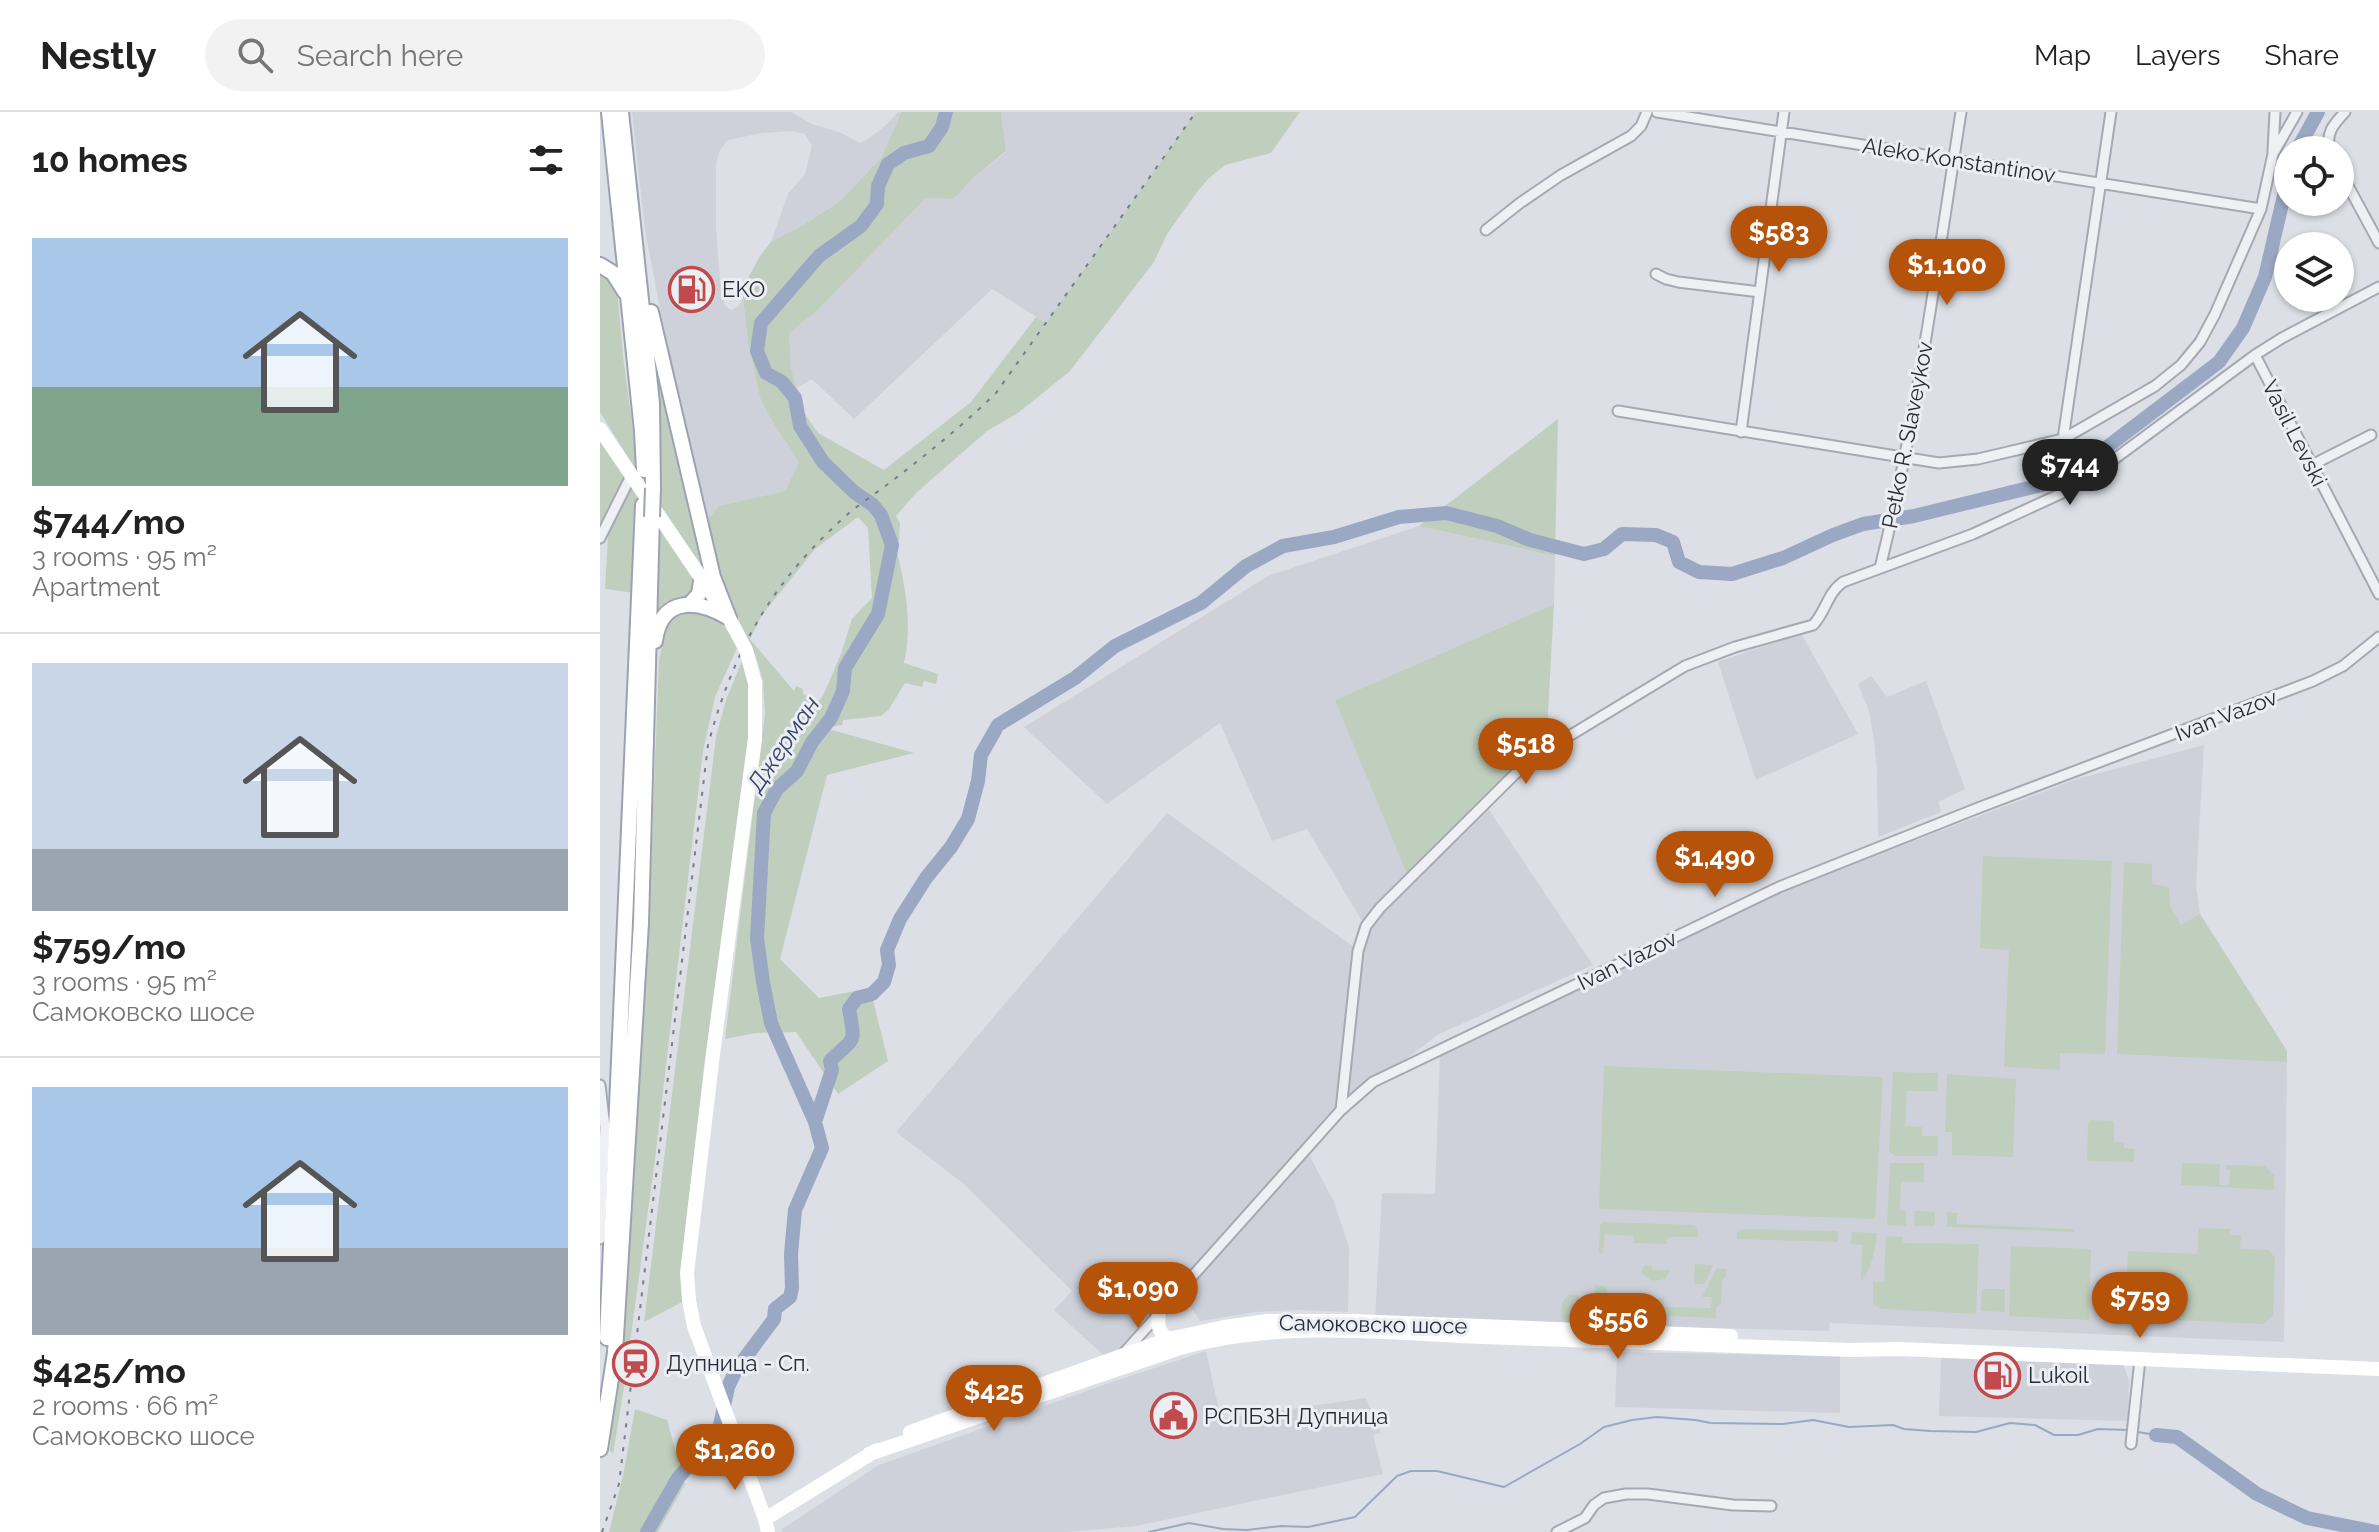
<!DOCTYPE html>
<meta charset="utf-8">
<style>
:root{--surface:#fff;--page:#f2f2f2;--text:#222;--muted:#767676;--line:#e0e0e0;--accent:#b45309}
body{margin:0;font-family:Raleway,sans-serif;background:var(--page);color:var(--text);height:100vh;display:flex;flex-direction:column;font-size:30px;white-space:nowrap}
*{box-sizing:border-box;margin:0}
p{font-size:26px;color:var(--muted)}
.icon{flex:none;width:44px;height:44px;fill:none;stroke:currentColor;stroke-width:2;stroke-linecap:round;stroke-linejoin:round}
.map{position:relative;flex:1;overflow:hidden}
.drawer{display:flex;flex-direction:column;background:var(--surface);width:600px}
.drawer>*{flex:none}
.fabs{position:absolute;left:1674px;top:24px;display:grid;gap:16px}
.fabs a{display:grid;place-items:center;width:80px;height:80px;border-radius:50%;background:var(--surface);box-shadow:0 2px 6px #0004;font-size:40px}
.price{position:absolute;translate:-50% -68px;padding:0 18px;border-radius:28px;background:var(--accent);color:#fff;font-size:26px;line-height:52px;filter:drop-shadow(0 2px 4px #0008)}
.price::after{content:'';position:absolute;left:50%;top:48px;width:24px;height:18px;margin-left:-12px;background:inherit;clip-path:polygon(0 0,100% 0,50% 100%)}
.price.selected{background:#222;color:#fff}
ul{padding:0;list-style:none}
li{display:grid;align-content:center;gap:16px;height:424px;padding:0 32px}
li+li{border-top:2px solid var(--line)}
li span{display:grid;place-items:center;height:248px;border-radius:0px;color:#555}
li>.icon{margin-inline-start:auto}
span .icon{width:144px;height:144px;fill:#fffc;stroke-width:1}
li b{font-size:34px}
h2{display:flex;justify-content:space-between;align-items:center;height:96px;padding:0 32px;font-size:34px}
header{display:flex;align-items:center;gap:48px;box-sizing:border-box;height:112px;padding:0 40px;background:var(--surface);border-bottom:2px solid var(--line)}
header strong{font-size:38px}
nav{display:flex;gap:44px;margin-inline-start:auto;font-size:28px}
.search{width:560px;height:72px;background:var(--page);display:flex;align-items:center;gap:20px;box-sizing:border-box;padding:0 28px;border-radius:44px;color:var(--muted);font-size:30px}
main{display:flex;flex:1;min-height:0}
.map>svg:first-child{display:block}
.built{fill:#cfd1da}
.green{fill:#c0cebe;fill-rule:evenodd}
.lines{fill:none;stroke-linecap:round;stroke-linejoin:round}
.stream{stroke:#9aa8c3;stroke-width:2}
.river{stroke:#9aa8c3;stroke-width:14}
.street-casing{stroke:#a6a9b2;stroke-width:13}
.primary-casing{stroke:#9da2b0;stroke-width:18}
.street{stroke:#eff0f4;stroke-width:9}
.secondary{stroke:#fff;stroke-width:14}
.primary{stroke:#fff;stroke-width:14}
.rail{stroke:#777d8d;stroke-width:2;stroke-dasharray:4 8;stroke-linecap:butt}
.primary-bridge-casing{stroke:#9da2b0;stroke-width:18;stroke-linecap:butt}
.secondary-bridge{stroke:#fff;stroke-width:14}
.primary-bridge{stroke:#fff;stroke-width:14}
.labels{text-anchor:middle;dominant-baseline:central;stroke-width:6;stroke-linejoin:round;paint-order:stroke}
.street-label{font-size:22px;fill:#272c3a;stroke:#ebeef3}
.poi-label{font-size:22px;fill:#272c3a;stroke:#ebeef3;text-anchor:start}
.water-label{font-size:24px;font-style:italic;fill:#35466a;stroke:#ebeef3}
</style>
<header>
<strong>Nestly</strong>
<div class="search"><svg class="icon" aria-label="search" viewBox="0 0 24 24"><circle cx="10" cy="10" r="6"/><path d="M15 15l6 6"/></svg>Search here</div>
<nav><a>Map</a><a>Layers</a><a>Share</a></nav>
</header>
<main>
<section class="drawer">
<h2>10 homes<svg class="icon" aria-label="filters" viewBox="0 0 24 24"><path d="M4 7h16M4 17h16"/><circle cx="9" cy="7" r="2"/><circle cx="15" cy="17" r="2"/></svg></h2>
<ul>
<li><span style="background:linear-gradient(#a9c7e8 60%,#7fa58c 0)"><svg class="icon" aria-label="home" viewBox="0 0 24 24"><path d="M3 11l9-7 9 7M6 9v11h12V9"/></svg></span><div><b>$744/mo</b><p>3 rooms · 95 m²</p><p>Apartment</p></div></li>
<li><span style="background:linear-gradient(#c9d6e8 75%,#9aa5b1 0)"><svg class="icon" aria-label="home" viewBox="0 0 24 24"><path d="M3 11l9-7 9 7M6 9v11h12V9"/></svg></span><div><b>$759/mo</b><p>3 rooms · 95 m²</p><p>Самоковско шосе</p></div></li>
<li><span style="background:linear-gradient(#a9c7e8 65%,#9aa5b1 0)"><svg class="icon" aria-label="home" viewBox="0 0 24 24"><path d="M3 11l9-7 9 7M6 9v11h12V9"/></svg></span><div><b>$425/mo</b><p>2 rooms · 66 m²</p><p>Самоковско шосе</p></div></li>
</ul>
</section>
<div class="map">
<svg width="1779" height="1420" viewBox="0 0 1779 1420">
<rect width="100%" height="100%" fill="#dcdfe5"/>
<path class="built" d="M32 0H191L212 12 241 21 260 31 272 24 286 13 298 0H301L282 45 239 90 203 113 171 130 188 82 205 62 212 34 205 22 191 19 162 21 128 28 120 38 116 52V117L121 179 125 194 131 198 138 195 143 186 148 230 160 286 170 306 199 350 185 379 119 394 105 411 76 281 45 118Z
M401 0H596L446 211 392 177 254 307 212 267 196 276 191 255 189 221 216 200 326 86 354 87 372 67 406 40Z
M819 414 955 444 954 492 735 588 885 692 993 853 839 922 787 961 773 970 706 1037 734 1090 749 1135 748 1200 698 1198 656 1200 600 1209 580 1178 521 1244 509 1248 454 1198 472 1179 364 1072 296 1020 567 701 758 838 765 814 707 717 672 729 620 611 507 692 424 615 668 464Z
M1202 523 1258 622 1156 668 1118 550 1172 531Z
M1271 564 1287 585 1326 569 1365 677 1338 690 1341 700 1278 725 1277 660 1274 629 1269 599 1258 572Z
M1604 633 1596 773 1600 802 1687 939 1684 1230 1230 1211 1229 1219 775 1207 782 1081 835 1082 840 942 1187 777 1477 667Z
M606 1239 621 1307 766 1286 781 1321 773 1323 783 1362 536 1414 466 1420H182V1417L279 1353 506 1272Z
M1017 1240 1240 1244V1301L1015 1295Z
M1341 1245 1523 1253 1529 1268 1528 1309 1339 1304Z"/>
<path class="green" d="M301 0H401L406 39 372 67 354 87 326 86 216 200 189 221 191 255 201 296 218 321 284 358 371 290 436 205 446 211 596 0H700L671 41 625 53 609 66 597 80 567 122 554 150 470 259 418 301 387 319 316 381 296 404 300 411 299 428 295 432C305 471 313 511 304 551L338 562 336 572 324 569 322 575 305 571 289 597 281 604 243 608 242 613 225 616 314 641 227 663 180 847 219 886 270 876 288 949 238 982 196 920 156 921 125 927 165 601 163 569 156 545 130 490 105 411 119 394 185 379 199 350 170 306 160 286 148 230 143 186 148 166 160 144 171 130 203 113 239 90 282 45ZM258 405 268 416 272 486 252 507 241 542 223 584 218 589 203 582V577L196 574 194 579 150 527 162 503 215 437Z
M0 157 17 176 23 244 39 363 0 300Z
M61 269 107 463 58 390Z
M958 307 955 444 819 414Z
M0 328 39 386 35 481 5 477 8 425 0 415Z
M57 413 94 469 96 477 90 486 54 510Z
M954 492 946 638 809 767 735 588Z
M92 497C120 507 124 509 137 536L115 585 103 639 55 1047 24 1275 13 1342 10 1338 34 1062 41 887 51 754 59 548 66 513 79 502Z
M142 549 148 573 151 603 104 955 83 1137 82 1190 44 1210 116 625 126 588Z
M1383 744 1512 749 1505 942 1460 941V958L1404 955 1409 838 1380 836Z
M1524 750 1552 752V772L1569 775 1570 794 1581 813 1600 802 1687 939V950L1517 942Z
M1004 954 1283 965 1275 1107 999 1097Z
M1293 960 1338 961 1337 979H1307L1305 1014 1322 1015V1024H1338V1044H1295L1289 1039Z
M1347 962 1416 967 1413 1045 1352 1043V1020H1345Z
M1490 1008 1514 1009V1030H1524V1036L1534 1037V1050L1487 1049 1488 1012Z
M1290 1051H1324V1070H1301L1300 1098 1306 1099V1114L1287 1113Z
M1582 1051 1620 1052 1619 1073H1629L1630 1058 1626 1057V1053L1665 1054 1674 1063V1078L1581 1073Z
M1315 1099 1335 1100V1114H1314Z
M1347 1100 1357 1101V1112L1474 1117V1120L1347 1115Z
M1004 1110 1094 1113 1098 1117V1125H1068L1067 1132 1034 1131V1124L1005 1122 1003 1141H999L1000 1113Z
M1599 1116 1630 1117V1123H1641L1640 1137 1669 1138 1675 1146 1673 1203 1664 1212 1525 1206 1528 1139 1597 1142Z
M1142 1117 1238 1119V1130L1137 1127V1120Z
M1252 1120 1277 1121C1276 1137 1271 1158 1261 1170L1262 1133 1251 1132Z
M1286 1124 1303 1125V1131L1379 1132 1376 1202 1282 1197 1273 1192V1170H1284Z
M1411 1134 1491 1137 1489 1208 1409 1204Z
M1095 1152 1113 1153 1105 1172H1094Z
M1044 1153 1052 1154 1053 1158H1070L1065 1167 1052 1169 1041 1161Z
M1117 1156 1126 1157V1164L1122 1168 1121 1191 1116 1196V1206L999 1201V1185L995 1184V1172L1007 1175V1192L1042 1194 1043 1187 1053 1190 1064 1184V1195L1111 1196 1112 1185H1102Z
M1382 1177H1405V1200L1381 1199Z
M969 1182 977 1183 980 1187 979 1208 975 1212H967L961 1206 962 1190Z
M35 1297 67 1308 85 1372 58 1420H9L23 1364Z"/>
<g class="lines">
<path class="stream" d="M1538 1320 1556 1323
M549 1420 589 1411 623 1417 647 1418 681 1414 708 1415 755 1405 797 1364 811 1359H837L904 1375 980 1332 1004 1315 1032 1308 1057 1305 1095 1308 1111 1311 1183 1312 1213 1308 1249 1315 1293 1313 1304 1317 1330 1319 1376 1320 1410 1311 1435 1313 1454 1323H1478L1498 1317 1528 1318"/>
<path class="river" d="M1697 38 1718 0
M215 1010 232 958 230 949C255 924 256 934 249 897L257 886 272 882 284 870 289 853 287 838 300 807 326 766 351 735 368 707 378 669 381 643 398 613 475 566 515 534 601 491 646 454 683 434 734 425 799 405 846 401 897 414 930 428 984 442 1004 437 1022 422 1056 423 1073 430 1079 450 1099 460 1132 462 1183 446 1233 423 1263 412 1314 404 1445 372 1507 335 1619 250 1643 216 1665 165 1688 66
M1556 1323 1577 1325 1657 1382 1707 1406 1777 1420
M47 1420 78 1366 92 1350 107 1340 118 1323 128 1275 136 1258 174 1207 175 1197 190 1185 192 1176 191 1142 195 1098 222 1036 215 1010 171 911 163 870 157 827 164 701 177 677 197 659 212 630 231 606 243 579 245 556 278 502 292 433 281 403 273 393 254 380 223 350 200 314 195 286 182 270 166 261 157 239 161 211 219 144 261 114 277 92 278 74 288 52 304 41 329 34 342 15 346 0"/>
<defs>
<path id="street" d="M1057 0 1661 97
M1730 38C1725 21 1734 12 1745 0
M1673 39 1675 0
M1740 59 1779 131
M886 118 920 91 961 63 1031 24 1041 14 1047 0
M1056 162 1066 167 1078 170 1160 180
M1655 243 1779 482
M1018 299 1339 351 1378 347 1463 327 1555 274 1581 253 1600 230 1615 202 1661 97 1673 42 1697 0
M1141 320 1184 0
M1463 327 1511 0
M1712 353 1771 323
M0 426 31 364
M1280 456C1317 306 1337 153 1361 0
M0 973 5 1015 0 1127
M741 998 758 839 766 814 780 796 915 662 946 638 1085 554 1135 535 1213 513C1226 500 1227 481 1243 470L1373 422 1460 382 1505 354 1655 243 1682 226 1779 175
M523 1242 741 998 773 970 1179 775 1378 696 1713 569 1743 554 1779 525
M1531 1332 1540 1247
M957 1420 985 1406 994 1393 1004 1386 1026 1382H1048L1133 1393 1171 1394"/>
<path id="primary" d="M9 0 42 319 44 358
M21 0 52 291 53 376
M0 153 13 161 25 180
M51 200 113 465 129 506
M90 492 99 482 101 469
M55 529C61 484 97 487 129 506
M7 1226 43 393
M0 1337 15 1241 41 811 52 405"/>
</defs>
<use href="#street" class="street-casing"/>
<use href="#primary" class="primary-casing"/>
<use href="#street" class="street"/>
<path class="secondary" d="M0 317 123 498
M155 571V627L113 942 87 1161 89 1188 94 1214 165 1407 168 1420
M559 1202C556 1216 561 1223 573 1231
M310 1320 568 1227 624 1215 668 1209H753L1131 1224
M269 1342 580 1236C678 1208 782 1221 882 1225 1005 1230 1128 1234 1251 1238L1299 1237 1779 1257
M165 1407 277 1338"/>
<use href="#primary" class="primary"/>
<path class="rail" d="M2 1420 19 1372 108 633C134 536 173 468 249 401 261 391 275 382 288 372 326 343 362 314 396 281L596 0"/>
<defs>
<path id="primary-bridge" d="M52 405 53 376"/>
</defs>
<use href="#primary-bridge" class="primary-bridge-casing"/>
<path class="secondary-bridge" d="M130 508 146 538 155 571"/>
<use href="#primary-bridge" class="primary-bridge"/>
</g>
<defs>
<symbol id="fuel-ring" viewBox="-11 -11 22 22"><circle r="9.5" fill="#ebeef3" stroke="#c14a4c" stroke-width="1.5"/><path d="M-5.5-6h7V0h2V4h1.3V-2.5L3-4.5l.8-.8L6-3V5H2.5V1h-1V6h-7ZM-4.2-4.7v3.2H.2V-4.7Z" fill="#c14a4c"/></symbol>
<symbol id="station-ring" viewBox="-11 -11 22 22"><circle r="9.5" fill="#ebeef3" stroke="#c14a4c" stroke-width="1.5"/><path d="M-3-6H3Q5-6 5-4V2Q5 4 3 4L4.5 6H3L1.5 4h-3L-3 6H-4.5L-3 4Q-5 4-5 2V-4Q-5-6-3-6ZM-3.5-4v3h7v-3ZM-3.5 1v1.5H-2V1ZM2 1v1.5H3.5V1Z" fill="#c14a4c"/></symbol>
<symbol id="civic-ring" viewBox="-11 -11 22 22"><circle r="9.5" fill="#ebeef3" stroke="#c14a4c" stroke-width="1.5"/><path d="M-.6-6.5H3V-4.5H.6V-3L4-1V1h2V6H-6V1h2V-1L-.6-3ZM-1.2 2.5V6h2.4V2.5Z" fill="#c14a4c"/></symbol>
</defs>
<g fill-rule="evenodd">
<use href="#fuel-ring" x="66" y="152" width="51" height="51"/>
<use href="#station-ring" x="10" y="1226" width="51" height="51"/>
<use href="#fuel-ring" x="1372" y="1238" width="51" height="51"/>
<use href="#civic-ring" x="548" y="1278" width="51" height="51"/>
</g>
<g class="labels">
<g class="street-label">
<text transform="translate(1359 48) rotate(9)">Aleko Konstantinov</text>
<text transform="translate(1695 321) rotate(63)">Vasil Levski</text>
<text transform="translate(1307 323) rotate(-79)">Petko R. Slaveykov</text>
<text transform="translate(1626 603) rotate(-21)">Ivan Vazov</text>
<text transform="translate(1027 848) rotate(-26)">Ivan Vazov</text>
<text transform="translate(773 1212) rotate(1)">Самоковско шосе</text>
</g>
<g class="poi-label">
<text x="122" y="177">EKO</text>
<text x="66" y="1251">Дупница - Сп.</text>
<text x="1428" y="1263">Lukoil</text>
<text x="604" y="1304">РСПБЗН Дупница</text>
</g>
<g class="water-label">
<text transform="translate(183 632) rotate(-56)">Джерман</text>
</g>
</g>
</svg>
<div class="fabs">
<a><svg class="icon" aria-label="locate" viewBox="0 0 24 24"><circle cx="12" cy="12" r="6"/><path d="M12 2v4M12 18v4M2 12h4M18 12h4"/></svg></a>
<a><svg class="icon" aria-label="layers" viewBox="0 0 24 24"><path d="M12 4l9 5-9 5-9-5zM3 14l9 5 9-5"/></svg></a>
</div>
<b class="price" style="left:1179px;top:162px">$583</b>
<b class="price" style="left:1347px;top:195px">$1,100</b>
<b class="price selected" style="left:1470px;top:395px">$744</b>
<b class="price" style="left:926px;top:674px">$518</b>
<b class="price" style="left:1115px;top:787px">$1,490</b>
<b class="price" style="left:538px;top:1218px">$1,090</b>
<b class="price" style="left:1540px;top:1228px">$759</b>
<b class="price" style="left:1018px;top:1249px">$556</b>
<b class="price" style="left:394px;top:1321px">$425</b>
<b class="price" style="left:135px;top:1380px">$1,260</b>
</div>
</main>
